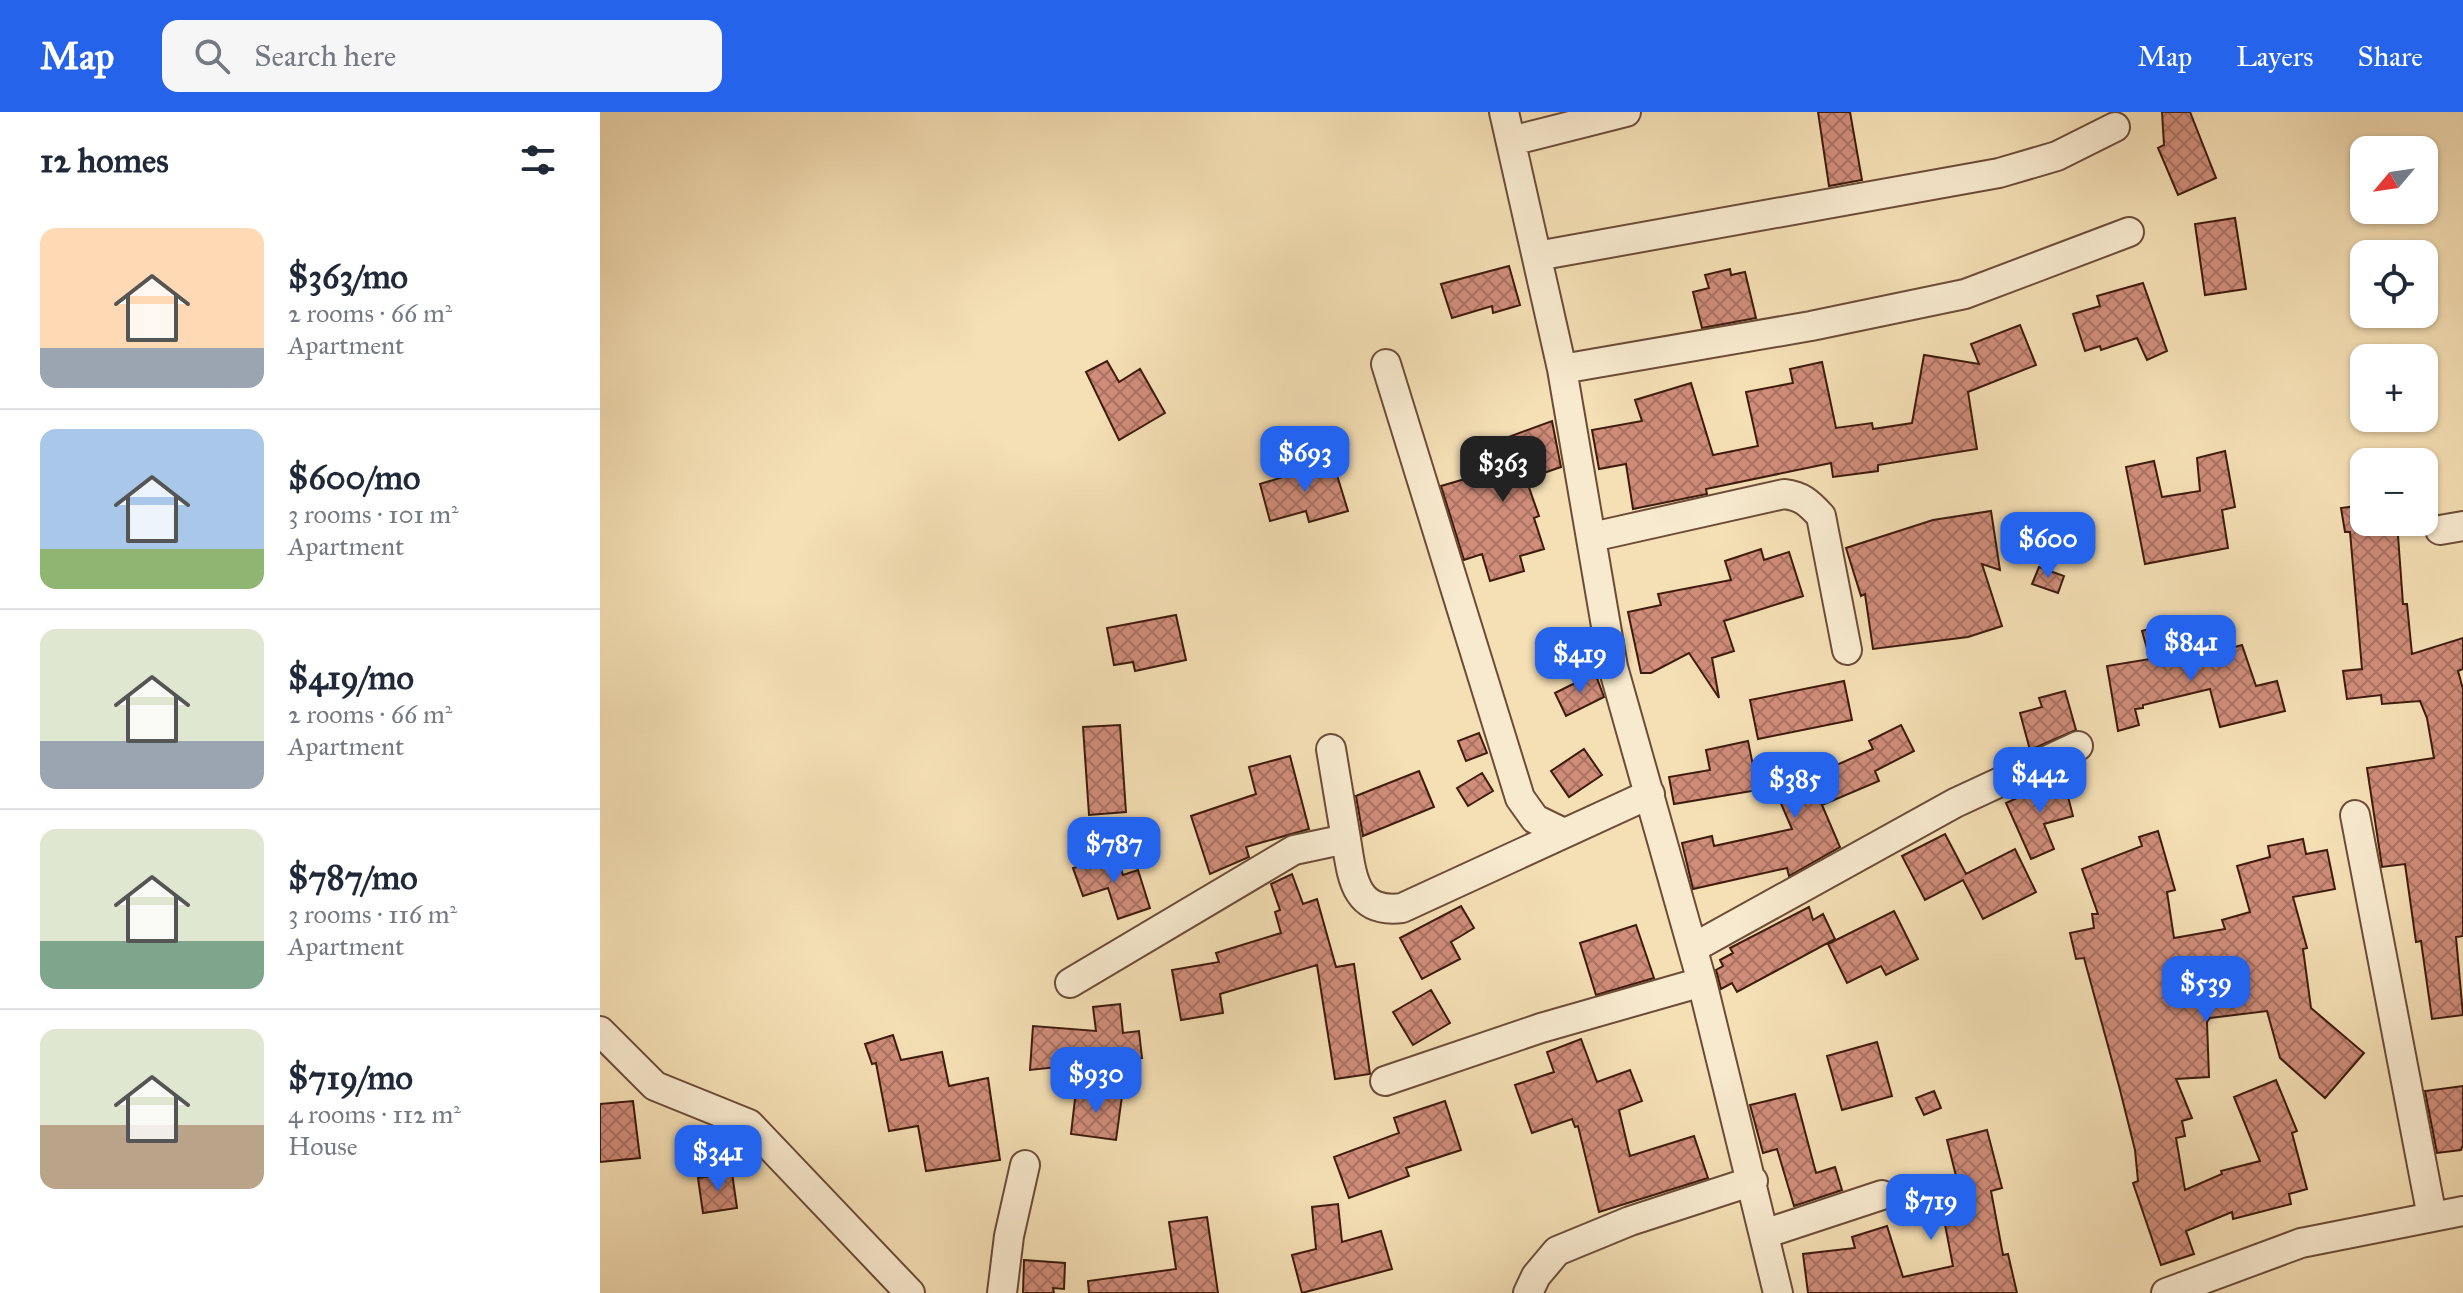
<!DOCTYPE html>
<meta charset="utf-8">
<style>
:root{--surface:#fff;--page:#f6f6f7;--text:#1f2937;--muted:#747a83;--line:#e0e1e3;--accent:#2563eb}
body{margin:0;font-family:"IM FELL Great Primer",serif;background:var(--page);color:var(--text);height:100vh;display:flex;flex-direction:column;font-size:30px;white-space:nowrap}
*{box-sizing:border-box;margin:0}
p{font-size:26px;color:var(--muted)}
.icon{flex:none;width:44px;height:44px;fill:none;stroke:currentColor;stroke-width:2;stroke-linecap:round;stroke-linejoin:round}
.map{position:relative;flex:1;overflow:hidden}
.sheet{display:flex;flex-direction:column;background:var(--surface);width:600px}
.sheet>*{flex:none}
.needle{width:52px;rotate:241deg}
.buttons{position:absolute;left:1750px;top:24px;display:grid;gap:16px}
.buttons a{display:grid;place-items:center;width:88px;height:88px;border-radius:16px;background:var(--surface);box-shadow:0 2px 6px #0004;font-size:40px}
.price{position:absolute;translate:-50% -68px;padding:0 18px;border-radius:16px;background:var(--accent);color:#fff;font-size:26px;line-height:52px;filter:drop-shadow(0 2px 4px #0008)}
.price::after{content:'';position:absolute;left:50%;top:48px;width:24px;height:18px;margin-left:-12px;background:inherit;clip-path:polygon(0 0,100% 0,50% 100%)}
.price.selected{background:#222;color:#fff}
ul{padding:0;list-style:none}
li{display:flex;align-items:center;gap:24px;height:200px;padding:0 40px}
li+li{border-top:2px solid var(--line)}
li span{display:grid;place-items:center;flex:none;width:224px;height:160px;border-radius:16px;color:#555}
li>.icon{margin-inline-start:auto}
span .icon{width:96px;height:96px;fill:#fffc;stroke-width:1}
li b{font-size:34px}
h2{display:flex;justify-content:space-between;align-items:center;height:96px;padding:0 40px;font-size:34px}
header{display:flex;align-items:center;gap:48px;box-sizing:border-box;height:112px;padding:0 40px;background:var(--accent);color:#fff}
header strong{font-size:38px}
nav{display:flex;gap:44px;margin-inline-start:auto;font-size:28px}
.search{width:560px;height:72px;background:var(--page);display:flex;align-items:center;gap:20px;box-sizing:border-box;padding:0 28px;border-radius:16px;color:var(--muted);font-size:30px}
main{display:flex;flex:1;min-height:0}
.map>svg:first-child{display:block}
.building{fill:url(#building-cross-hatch);stroke:#3e1b0d;stroke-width:2}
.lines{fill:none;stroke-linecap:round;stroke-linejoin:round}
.minor-casing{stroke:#6c4c37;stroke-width:32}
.minor{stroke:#f8eacf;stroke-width:28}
</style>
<header>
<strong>Map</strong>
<div class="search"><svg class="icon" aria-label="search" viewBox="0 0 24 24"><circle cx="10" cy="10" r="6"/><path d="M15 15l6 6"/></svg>Search here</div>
<nav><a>Map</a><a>Layers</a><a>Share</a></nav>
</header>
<main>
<section class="sheet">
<h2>12 homes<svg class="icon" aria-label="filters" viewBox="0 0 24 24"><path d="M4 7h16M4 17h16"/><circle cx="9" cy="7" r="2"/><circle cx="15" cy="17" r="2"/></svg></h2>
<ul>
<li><span style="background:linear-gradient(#ffd9b3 75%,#9aa5b1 0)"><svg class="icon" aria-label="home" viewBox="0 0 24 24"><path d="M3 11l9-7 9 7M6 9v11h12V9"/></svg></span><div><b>$363/mo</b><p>2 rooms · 66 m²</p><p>Apartment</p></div></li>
<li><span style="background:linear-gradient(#a9c7e8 75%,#8fb573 0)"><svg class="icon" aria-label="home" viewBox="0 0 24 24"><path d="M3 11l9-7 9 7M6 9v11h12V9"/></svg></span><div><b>$600/mo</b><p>3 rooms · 101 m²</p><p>Apartment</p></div></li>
<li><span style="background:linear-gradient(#dfe7d0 70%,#9aa5b1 0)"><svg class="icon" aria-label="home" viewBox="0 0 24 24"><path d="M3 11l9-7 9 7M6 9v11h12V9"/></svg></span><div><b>$419/mo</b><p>2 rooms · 66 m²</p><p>Apartment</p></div></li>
<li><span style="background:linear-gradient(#dfe7d0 70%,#7fa58c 0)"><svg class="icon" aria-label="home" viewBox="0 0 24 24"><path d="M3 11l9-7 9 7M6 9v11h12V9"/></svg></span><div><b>$787/mo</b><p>3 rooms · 116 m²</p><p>Apartment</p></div></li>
<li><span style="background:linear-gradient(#dfe7d0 60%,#b9a48a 0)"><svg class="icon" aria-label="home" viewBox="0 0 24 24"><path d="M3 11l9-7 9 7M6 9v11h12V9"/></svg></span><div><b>$719/mo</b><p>4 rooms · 112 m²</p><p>House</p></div></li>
</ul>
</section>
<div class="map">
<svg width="1863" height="1181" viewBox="0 0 1863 1181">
<defs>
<pattern id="building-cross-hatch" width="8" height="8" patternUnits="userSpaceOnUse" patternTransform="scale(2)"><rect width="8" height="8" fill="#d08d7a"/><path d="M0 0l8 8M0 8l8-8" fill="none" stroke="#aa7262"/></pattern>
</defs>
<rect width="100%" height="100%" fill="#f5dfb5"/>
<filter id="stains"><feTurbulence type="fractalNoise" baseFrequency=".0025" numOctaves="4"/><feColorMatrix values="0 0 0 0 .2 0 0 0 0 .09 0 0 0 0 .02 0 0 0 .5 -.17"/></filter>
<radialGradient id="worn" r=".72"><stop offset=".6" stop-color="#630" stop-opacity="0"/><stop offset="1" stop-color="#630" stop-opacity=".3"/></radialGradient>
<path class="building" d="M1218 0H1250L1262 68 1229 74Z
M1562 0H1590L1616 66 1578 83 1558 36 1564 33Z
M1635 106 1646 177 1605 183 1595 112Z
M909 154 920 193 893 201 892 194 852 206 841 172Z
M1130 157 1131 163 1145 160 1156 206 1102 216 1093 180 1109 176 1105 163Z
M1543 171 1567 239 1547 248 1537 226 1501 238 1500 234 1485 239 1473 202 1500 194 1497 184Z
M1420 213 1436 253 1368 280 1377 337 1278 353V359L1233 365 1231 351 1106 377 1107 382 1033 397 1026 352 999 357 992 318 1042 309 1035 288 1091 271 1113 343 1158 334 1146 280 1193 271 1190 257 1222 250 1236 316 1272 311 1273 317 1312 311 1324 243 1379 252 1371 232Z
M507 249 519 270 540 257 565 301 519 328 486 260Z
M952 309 961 355 926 367 939 404 934 406 944 437 920 444 924 459 890 469 882 442 864 448 841 374 913 353 903 327Z
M1625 339 1635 395 1622 398 1628 436 1545 452 1526 355 1554 349 1562 385 1600 379 1597 346Z
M733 350 748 399 709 410 706 399 670 409 660 372Z
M1764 393V410H1797L1803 492H1807L1812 542 1863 526V557L1858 559 1863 577V824L1856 825 1863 903 1832 907 1821 829 1816 830 1805 752 1782 755 1767 656 1834 646 1827 606 1820 589 1782 592 1781 583 1747 587 1743 559 1762 557 1750 420H1745L1741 396Z
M1391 399 1400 458 1382 452 1402 514 1368 525 1273 537 1265 482 1261 484 1246 436 1333 408Z
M1161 437 1164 448 1189 440 1203 484 1124 509 1134 539 1112 546 1119 586 1089 541 1051 561H1041L1028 500 1061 493 1058 482 1131 468 1125 449Z
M1439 455 1464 464 1458 481 1432 472Z
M576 503 586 548 535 559 533 550 514 553 507 516Z
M1566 512 1577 551 1642 533 1656 574 1677 569 1685 599 1620 615 1610 577 1543 593V596L1535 597 1539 613 1518 619 1507 554 1550 547 1542 519Z
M995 561 1004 585 966 604 955 581Z
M1244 569 1252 608 1158 627 1150 588Z
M1465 579 1476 618 1430 638 1420 601 1442 595 1439 586Z
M520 613 526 700 489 703 483 615Z
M1301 613 1314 639 1275 659 1279 669 1222 693 1240 735 1189 764 1187 756 1093 777 1082 731 1112 724 1114 734 1192 717 1173 673 1206 658 1209 665 1273 637 1269 629Z
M879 621 887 641 866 649 858 629Z
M1148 629 1158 678 1074 692 1069 665 1110 658 1106 638Z
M984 637 1002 663 969 685 951 659Z
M690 644 709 717 646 735 649 745 610 762 591 704 656 682 649 655Z
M819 659 834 695 763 724 756 684Z
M882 661 893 679 868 694 857 676Z
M1463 665 1473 704 1444 712 1454 737 1431 747 1406 691Z
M1558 719 1575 778 1567 780 1574 826 1625 817 1622 808 1650 800 1637 754 1670 745 1668 734 1703 727 1706 742 1727 738 1735 777 1693 785 1707 836 1703 837 1711 896 1764 941 1725 986 1680 946 1667 899 1610 906 1607 910 1609 965 1576 967 1592 1006 1582 1009 1585 1024 1576 1026 1585 1078 1622 1062 1621 1059 1660 1049 1634 985 1676 968 1697 1019 1692 1021 1707 1077 1689 1082 1691 1092 1633 1107 1632 1100 1586 1119 1594 1142 1561 1153 1533 1071 1538 1069 1535 1038 1519 974 1484 846 1476 847 1470 821 1494 816 1492 802H1498L1482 757 1542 734 1539 725Z
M1345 722 1366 762 1415 737 1436 780 1383 807 1363 768 1325 788 1302 744Z
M516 741 523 763 538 758 550 796 518 807 508 776 483 784 473 756Z
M692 762 703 792 717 787 736 855 754 852 770 962 735 967 717 853 620 882 623 901 581 908 572 858 619 850 616 841 681 821 675 800 680 798 671 772Z
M861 794 874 816 851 830 860 847 822 867 800 826Z
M1209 795 1213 808 1223 802 1235 827 1137 880 1132 871 1121 877 1116 858 1123 854 1120 848 1133 841 1130 836Z
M1294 799 1318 847 1286 863 1281 854 1247 871 1228 832Z
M1036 813 1054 866 996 883 980 831Z
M831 878 850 911 813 933 793 900Z
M520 892 523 921 539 919 542 946 430 958 433 914 496 919 493 895Z
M293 923 301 948 342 940 349 974 388 966 400 1048 326 1059 318 1014 289 1019 276 951 272 952 265 932Z
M981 927 997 970 1030 958 1042 989 1019 998 1030 1044 1094 1024 1108 1066 999 1100 978 1014 975 1015 972 1007 932 1021 915 973 954 960 947 940Z
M1277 930 1292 984 1242 998 1227 944Z
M1863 974V1033L1861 1038 1837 1041 1825 979Z
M476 978 522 984 516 1028 471 1022Z
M1334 979 1341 996 1324 1003 1316 986Z
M1195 982 1216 1061 1235 1055 1242 1078 1194 1094 1177 1037 1163 1041 1150 993Z
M33 989 40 1046 0 1050V992Z
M845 989 861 1038 806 1056 809 1064 749 1086 734 1045 799 1021 794 1006Z
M1387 1018 1402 1076 1391 1079 1403 1143 1408 1142 1417 1181H1208L1203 1142 1255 1136 1252 1125 1287 1114 1303 1165 1353 1154 1341 1092 1362 1088 1347 1028Z
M132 1061 137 1096 103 1101 98 1066Z
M738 1092 742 1130 781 1119 792 1157 702 1181 692 1143 716 1137 712 1095Z
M607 1105 618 1181H489L488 1169 576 1157 569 1110Z
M424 1148 465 1151 464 1177 453 1176 454 1181H423Z"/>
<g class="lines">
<defs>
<path id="minor" d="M904 0 962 257 1013 555 1102 870 1178 1181
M911 29 1026 0
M937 144 1399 61 1457 44 1515 15
M786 252 920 686 935 707 964 721
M962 257 1211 214 1365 182 1529 120
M1840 418 1863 414
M992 425 1184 382C1202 384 1209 391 1221 404L1247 538
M731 637 746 727
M1755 703 1832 1105
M1093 836 1355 691 1478 634
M470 871 694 738 746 727C752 764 754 802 802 796L1050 682
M0 919 55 974 149 1012 310 1181
M785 969 941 916 1102 870
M1164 1122 1282 1083
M402 1181 409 1124 425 1053
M928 1181 936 1164 957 1139 1030 1109 1153 1069
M1566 1181 1701 1131 1863 1099"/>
</defs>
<use href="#minor" class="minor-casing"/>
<use href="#minor" class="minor"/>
</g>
<rect width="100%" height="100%" filter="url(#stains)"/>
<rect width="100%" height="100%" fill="url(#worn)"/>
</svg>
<div class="buttons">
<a><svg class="needle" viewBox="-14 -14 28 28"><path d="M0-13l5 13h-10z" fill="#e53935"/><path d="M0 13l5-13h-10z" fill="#747a83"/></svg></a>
<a><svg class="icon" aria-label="locate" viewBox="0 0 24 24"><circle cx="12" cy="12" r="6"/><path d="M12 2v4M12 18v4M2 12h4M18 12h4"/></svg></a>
<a>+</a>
<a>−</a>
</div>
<b class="price" style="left:705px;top:382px">$693</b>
<b class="price selected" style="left:903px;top:392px">$363</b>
<b class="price" style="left:1448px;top:468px">$600</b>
<b class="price" style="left:1591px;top:571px">$841</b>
<b class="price" style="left:980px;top:583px">$419</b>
<b class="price" style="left:1440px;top:703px">$442</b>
<b class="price" style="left:1195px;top:708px">$385</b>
<b class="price" style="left:514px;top:773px">$787</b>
<b class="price" style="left:1606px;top:912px">$539</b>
<b class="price" style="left:496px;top:1003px">$930</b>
<b class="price" style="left:118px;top:1081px">$341</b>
<b class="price" style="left:1331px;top:1130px">$719</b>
</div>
</main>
